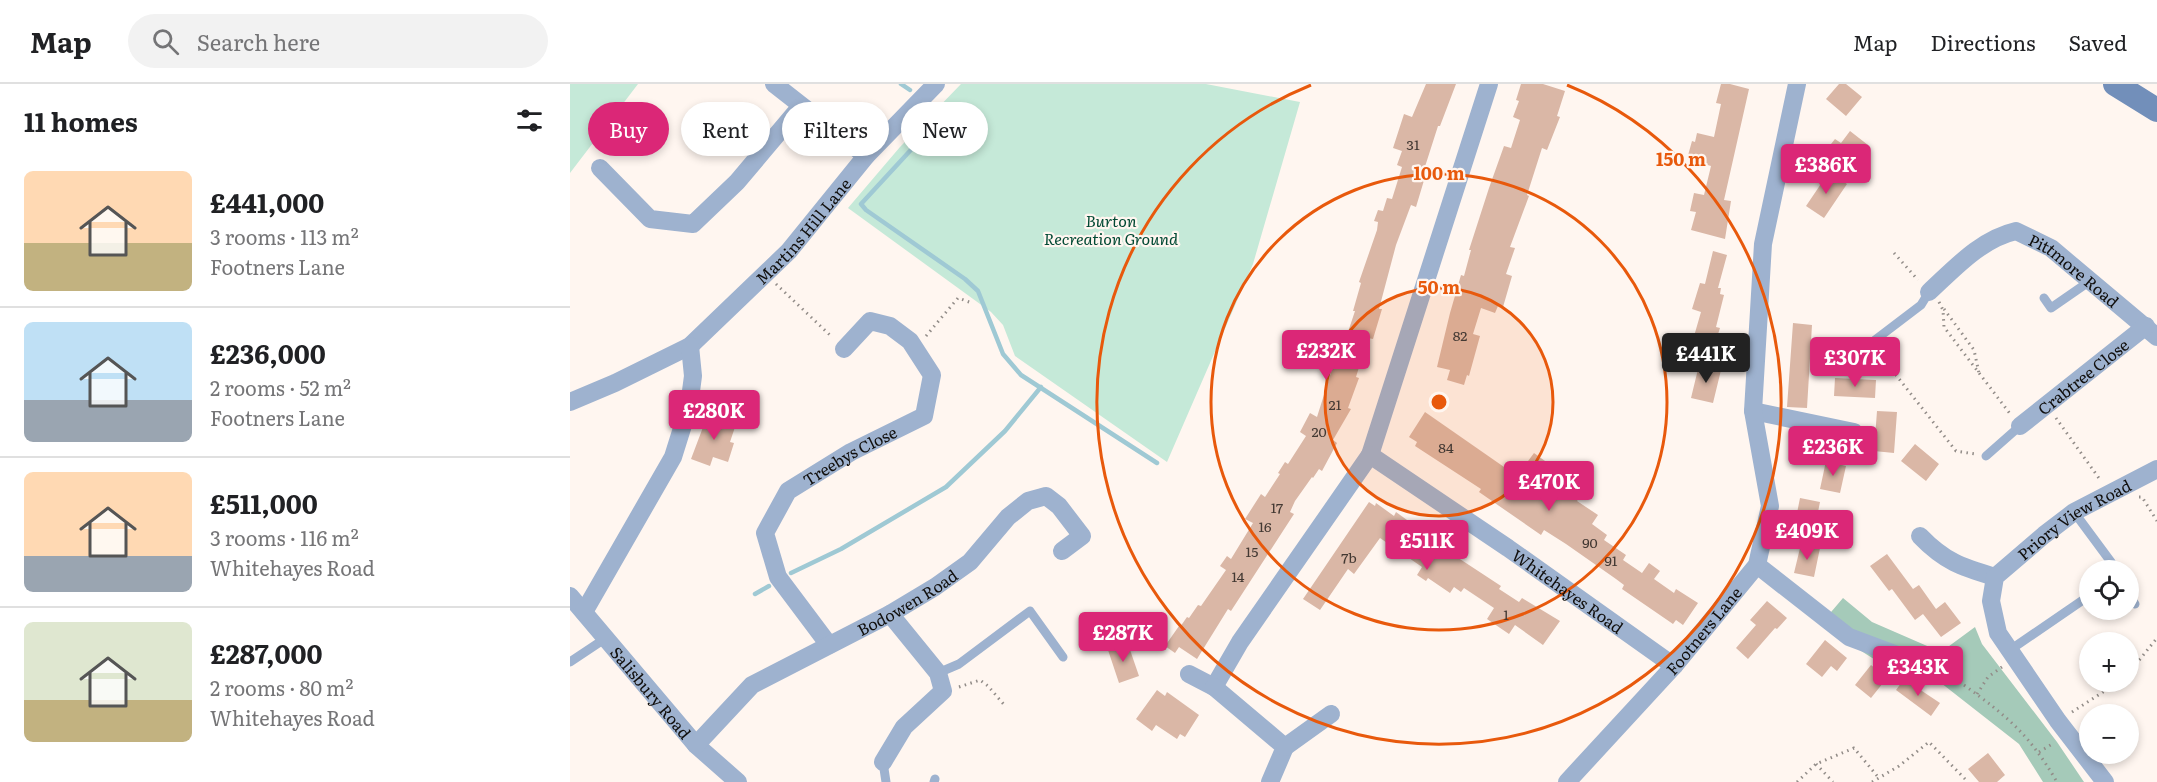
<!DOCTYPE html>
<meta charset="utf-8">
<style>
:root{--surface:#fff;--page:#f2f2f2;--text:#202124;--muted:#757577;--line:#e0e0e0;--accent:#db2777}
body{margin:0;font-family:Literata,serif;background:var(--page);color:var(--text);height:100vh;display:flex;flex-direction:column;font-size:22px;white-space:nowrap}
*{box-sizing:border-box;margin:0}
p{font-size:20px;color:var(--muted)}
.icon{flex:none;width:33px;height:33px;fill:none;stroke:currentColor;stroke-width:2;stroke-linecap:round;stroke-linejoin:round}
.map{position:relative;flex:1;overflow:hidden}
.sheet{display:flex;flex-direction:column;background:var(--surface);width:570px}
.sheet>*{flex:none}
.banner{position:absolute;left:18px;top:18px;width:570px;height:54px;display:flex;gap:12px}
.tools{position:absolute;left:1509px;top:476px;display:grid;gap:12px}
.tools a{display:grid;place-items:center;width:60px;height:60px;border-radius:50%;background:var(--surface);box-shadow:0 3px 9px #0003;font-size:30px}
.price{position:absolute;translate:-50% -51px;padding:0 14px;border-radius:6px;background:var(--accent);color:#fff;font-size:20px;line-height:39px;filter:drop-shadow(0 2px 3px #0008)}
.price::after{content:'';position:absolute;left:50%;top:36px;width:18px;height:14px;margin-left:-9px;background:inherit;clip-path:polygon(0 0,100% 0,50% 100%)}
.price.on{background:#222;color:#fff}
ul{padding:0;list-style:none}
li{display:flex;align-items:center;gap:18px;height:150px;padding:0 24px}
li+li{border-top:2px solid var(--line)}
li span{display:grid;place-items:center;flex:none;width:168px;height:120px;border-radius:9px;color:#555}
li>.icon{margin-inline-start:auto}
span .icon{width:72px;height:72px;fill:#fffc;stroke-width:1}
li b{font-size:26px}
h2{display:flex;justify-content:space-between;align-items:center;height:72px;padding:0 24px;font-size:26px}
.pill{padding:0 21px;border-radius:27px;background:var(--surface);box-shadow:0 3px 9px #0003;font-size:21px;line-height:54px}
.pill.on{background:var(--accent);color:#fff}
header{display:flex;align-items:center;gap:36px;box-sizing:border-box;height:84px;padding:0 30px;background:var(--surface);border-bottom:2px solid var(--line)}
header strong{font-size:28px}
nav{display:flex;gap:33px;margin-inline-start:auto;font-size:21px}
.search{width:420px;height:54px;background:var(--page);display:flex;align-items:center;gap:15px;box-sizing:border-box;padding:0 21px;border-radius:33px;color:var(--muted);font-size:22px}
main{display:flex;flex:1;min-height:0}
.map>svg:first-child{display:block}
.green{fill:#c5e9d8}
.forest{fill:#a5cab9}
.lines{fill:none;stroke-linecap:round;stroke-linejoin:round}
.stream{stroke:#9fc9d4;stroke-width:4.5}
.building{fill:#dab7a6}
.path{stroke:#928c88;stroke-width:3;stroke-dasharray:1.5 4.5;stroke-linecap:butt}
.service{stroke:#9eb2cf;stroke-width:9}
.minor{stroke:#9eb2cf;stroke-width:18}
.secondary{stroke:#728fba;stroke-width:24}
.ring{fill:none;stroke:#e8590c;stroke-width:3}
.labels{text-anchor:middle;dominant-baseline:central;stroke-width:4.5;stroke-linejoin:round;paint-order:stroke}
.number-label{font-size:14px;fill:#433933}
.park-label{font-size:16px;font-style:italic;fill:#004933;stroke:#fff6f0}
.street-label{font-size:16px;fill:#110f0d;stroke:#fff6f0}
.centre{fill:#e8590c;stroke:#fff6f0;stroke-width:3}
.ring-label{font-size:18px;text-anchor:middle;font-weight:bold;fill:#e8590c;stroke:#fff6f0;stroke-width:4.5;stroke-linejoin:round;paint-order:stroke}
</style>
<header>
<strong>Map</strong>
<div class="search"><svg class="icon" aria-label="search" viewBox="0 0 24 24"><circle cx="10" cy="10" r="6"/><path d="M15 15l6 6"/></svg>Search here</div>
<nav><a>Map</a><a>Directions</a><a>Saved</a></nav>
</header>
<main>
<section class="sheet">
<h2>11 homes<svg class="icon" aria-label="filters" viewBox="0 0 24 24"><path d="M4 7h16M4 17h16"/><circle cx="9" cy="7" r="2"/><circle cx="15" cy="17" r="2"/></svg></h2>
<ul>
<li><span style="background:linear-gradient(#ffd9b3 60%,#c2b280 0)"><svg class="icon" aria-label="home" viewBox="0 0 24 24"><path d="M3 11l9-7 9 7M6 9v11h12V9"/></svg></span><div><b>£441,000</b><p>3 rooms · 113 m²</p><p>Footners Lane</p></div></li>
<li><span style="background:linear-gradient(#bfe0f5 65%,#9aa5b1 0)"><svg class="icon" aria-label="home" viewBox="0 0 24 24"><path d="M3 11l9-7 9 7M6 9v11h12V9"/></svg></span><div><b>£236,000</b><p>2 rooms · 52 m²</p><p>Footners Lane</p></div></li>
<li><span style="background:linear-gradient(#ffd9b3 70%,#9aa5b1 0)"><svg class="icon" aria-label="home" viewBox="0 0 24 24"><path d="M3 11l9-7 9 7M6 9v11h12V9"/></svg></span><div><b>£511,000</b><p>3 rooms · 116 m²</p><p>Whitehayes Road</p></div></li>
<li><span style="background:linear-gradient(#dfe7d0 65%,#c2b280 0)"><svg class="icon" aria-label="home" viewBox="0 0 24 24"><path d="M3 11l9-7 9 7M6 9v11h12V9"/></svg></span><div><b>£287,000</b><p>2 rooms · 80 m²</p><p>Whitehayes Road</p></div></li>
</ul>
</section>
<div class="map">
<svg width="1587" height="698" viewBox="0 0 1587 698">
<rect width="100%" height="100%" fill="#fff6f0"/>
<path class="green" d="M0 0H68L0 89Z
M391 0H636L730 18 683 180 597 378 445 272 433 241 421 228 278 124 330 63Z"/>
<path class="forest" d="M1273 514 1302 538 1371 568 1405 543 1412 560 1487 658 1514 698H1473L1449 660 1371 599 1307 577 1250 541Z"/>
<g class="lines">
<path class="stream" d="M331 0 340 6
M363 23 374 30 291 120 296 126 395 195 408 207 433 270 451 291 587 379
M221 489 271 465 376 403 435 347 471 303
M185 510 199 502"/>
</g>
<path class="building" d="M856 0H886L870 42H868L852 92 855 93 846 123 841 121 826 161 809 225H812L803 255 798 254 786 293 789 294 778 324 781 325 763 356 767 359 752 387 749 385 743 394 742 393 725 417 720 428 724 430 661 527 658 525 627 575 609 563 605 569 595 562 609 542 610 543 617 533 619 534 628 521 631 522 656 486 650 482 657 472 661 475 683 439 675 435 691 410 695 413 710 390 708 389 715 378 718 380 736 352 730 348 740 329 747 333 764 279 756 276 758 267 754 266 758 255 774 260 785 227H783L791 199 789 198 807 146 808 138 804 137 808 126 813 127 817 114 822 115 832 83 827 81 832 67 823 64 834 30 842 33Z
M951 0H973L995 7 987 32 990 33 977 66 972 64 957 111 959 112 940 163 945 164 936 190 942 192 933 223 928 222 925 229 911 224 903 250 910 252 899 292 897 291 894 301 877 296 880 286 867 283 880 229 891 191 894 192 901 166H899L919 104 934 62 941 64 950 36 943 33 949 17 946 16Z
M1151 0H1160L1179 5 1154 116 1161 117 1155 155 1121 146 1126 128 1120 127 1124 109 1134 111 1141 82 1117 75 1122 57 1125 58 1127 49 1144 53 1151 20 1146 19Z
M1269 0H1276L1292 13 1276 32 1256 15Z
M1280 47 1298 61 1288 73 1282 69 1275 79 1257 65 1265 55 1271 59Z
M1259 88 1277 100 1254 134 1236 122Z
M1143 167 1157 171 1148 204H1151L1150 210 1154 211 1146 243 1150 244 1141 272 1120 266 1131 228 1122 225 1130 199 1135 200Z
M1223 239 1242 241 1237 324 1217 323Z
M1129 281 1151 286 1143 319 1121 314Z
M1265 294 1306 296 1305 314 1264 312Z
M1307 327 1327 328 1324 369 1304 367Z
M855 328 947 392 964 369 993 390 989 395 1012 410 1007 417 1028 431 1022 440 1037 451 1034 456 1056 471 1053 476 1072 489 1079 479 1090 487 1084 495 1104 509 1106 505 1128 519 1113 541 1106 536 1103 540 1052 505 1054 501 1046 495 996 460 974 446 971 451 909 408 911 405 845 362 847 358 839 353Z
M138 330 166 340 160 358 164 359 158 378 143 373 140 382 121 375Z
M1345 360 1369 380 1356 397 1331 377Z
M1256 377 1276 382 1270 409 1250 405Z
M1230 414 1250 418 1244 448 1224 444Z
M799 418 805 422 806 419 824 432 826 428 837 436 835 439 931 502 929 505 949 518 952 514 990 537 973 561 945 541 939 550 917 535 924 524 894 504 891 508 884 503 880 509 858 494 856 497 847 491 852 483 810 454 784 490 778 485 750 526 733 515Z
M1231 460 1250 464 1244 493 1224 489Z
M1317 470 1343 505 1349 501 1366 525 1375 518 1391 539 1371 553 1353 530 1345 536 1322 505 1319 507 1300 482Z
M1197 517 1217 534 1207 545 1205 544 1178 575 1166 564 1186 541 1180 536Z
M1255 556 1277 574 1267 587 1261 582 1252 593 1236 580Z
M558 560 569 592 549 599 538 566Z
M1301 581 1317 594 1301 614 1285 601Z
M1334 595 1370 619 1361 632 1326 606Z
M587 606 595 612 597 608 629 631 615 653 610 650 607 655 586 641 582 647 566 635Z
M1418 669 1435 691 1427 698H1409L1398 685Z"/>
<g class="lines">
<path class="path" d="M1324 169 1348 196
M206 200 262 253
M1369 218 1373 226 1374 243 1441 331
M1374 225 1404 266 1409 289
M356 252 388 214 402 219
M1307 267 1386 367 1405 370
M1486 334 1531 397
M1569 413H1572L1587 437
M1558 590 1587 554
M1394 601C1438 633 1459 650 1487 698
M389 603 410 596 418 602 436 623
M1407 610 1418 593 1432 583
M1502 628 1550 597
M1469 668 1484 659
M1246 680 1263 698
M1227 698 1246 680 1284 664 1308 693
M1302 698 1329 682 1359 658 1398 698"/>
<path class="service" d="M1474 214 1481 224 1520 197
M1305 256 1351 221 1359 208
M119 322 125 324H135
M1416 372 1450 342
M1504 428 1541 478 1545 486
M1558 510 1565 520
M1440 566 1513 516
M0 578 36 554
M368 589 389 580 460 527 493 573
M313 678 316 698
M364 698 365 695"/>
<g class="minor">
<path d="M204 0 296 72"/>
<path d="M30 84 80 135 123 140 167 98 231 22"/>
<path id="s1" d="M1359 208C1385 184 1411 155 1446 147L1481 164 1587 253"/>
<path id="s2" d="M0 318 45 299 120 262 219 167 296 72 366 0"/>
<path d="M1183 327 1284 348"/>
<path id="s3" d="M1450 342 1576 242"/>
<path d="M800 371 919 0"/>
<path d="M1350 452C1375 478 1392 483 1425 493"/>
<path d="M1187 481 1279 553 1383 592"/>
<path id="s4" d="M0 512 126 661 168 698"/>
<path d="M14 528 103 373 119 322 123 292 120 262"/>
<path id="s5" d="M259 561 208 493 195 449 218 407 281 368 354 332 362 291 340 257 320 242 300 237 274 265"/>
<path id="s6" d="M619 590 644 603 670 558 800 371 938 464 1104 582"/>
<path d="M644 603 715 663 700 698"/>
<path id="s7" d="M126 661 182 601 320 530 365 503 400 478 438 433 458 417 476 412 489 422 512 452 492 467"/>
<path d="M715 663 761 630"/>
<path d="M313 678 334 643 373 607 368 589 320 530"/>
<path id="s8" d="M997 698 1104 582 1187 481 1200 422 1183 327 1193 160 1227 0"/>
<path id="s9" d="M1535 698 1488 637 1428 549 1421 517 1425 493 1474 451 1504 428 1587 385"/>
</g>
<path class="secondary" d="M1545 0 1587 26"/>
</g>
<circle cx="869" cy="318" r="114" fill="#e8590c" fill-opacity=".12"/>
<g class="ring">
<circle cx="869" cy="318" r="114"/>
<circle cx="869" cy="318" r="228"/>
<path d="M997 1A342 342 0 1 1 741 1"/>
</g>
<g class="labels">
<g class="number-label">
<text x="843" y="60">31</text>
<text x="890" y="251">82</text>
<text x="765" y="320">21</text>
<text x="749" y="347">20</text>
<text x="876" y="363">84</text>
<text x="707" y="423">17</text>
<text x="695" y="442">16</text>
<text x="1020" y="458">90</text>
<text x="682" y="467">15</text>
<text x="779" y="473">7b</text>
<text x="1041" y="476">91</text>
<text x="668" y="492">14</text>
<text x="936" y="530">1</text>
</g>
<g class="park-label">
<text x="541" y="136">Burton<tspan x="541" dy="18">Recreation Ground</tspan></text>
</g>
<g class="street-label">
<text stroke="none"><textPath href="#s2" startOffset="294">Martins Hill Lane</textPath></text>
<text stroke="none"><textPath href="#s1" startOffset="178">Pittmore Road</textPath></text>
<text stroke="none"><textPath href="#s3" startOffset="80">Crabtree Close</textPath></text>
<text stroke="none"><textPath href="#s5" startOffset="250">Treebys Close</textPath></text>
<text stroke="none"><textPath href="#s9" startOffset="339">Priory View Road</textPath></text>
<text stroke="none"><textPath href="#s6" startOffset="548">Whitehayes Road</textPath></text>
<text stroke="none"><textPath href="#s7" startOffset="258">Bodowen Road</textPath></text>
<text stroke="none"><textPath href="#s8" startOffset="204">Footners Lane</textPath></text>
<text stroke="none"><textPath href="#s4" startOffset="126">Salisbury Road</textPath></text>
</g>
</g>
<circle cx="869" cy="318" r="9" class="centre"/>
<g class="ring-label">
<text x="1111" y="82">150 m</text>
<text x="869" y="96">100 m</text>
<text x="869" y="210">50 m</text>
</g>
</svg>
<div class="tools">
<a><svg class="icon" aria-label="locate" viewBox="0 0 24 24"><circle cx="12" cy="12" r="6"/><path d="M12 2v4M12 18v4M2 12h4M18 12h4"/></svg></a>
<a>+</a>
<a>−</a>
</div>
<b class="price" style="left:1256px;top:111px">£386K</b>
<b class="price" style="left:756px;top:297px">£232K</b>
<b class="price on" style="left:1136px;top:300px">£441K</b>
<b class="price" style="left:1285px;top:304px">£307K</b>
<b class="price" style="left:144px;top:357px">£280K</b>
<b class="price" style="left:1263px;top:393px">£236K</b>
<b class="price" style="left:979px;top:428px">£470K</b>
<b class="price" style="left:1237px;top:477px">£409K</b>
<b class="price" style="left:857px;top:487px">£511K</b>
<b class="price" style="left:553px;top:579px">£287K</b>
<b class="price" style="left:1348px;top:613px">£343K</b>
<div class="banner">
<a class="pill on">Buy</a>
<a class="pill">Rent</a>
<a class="pill">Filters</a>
<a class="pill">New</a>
</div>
</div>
</main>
